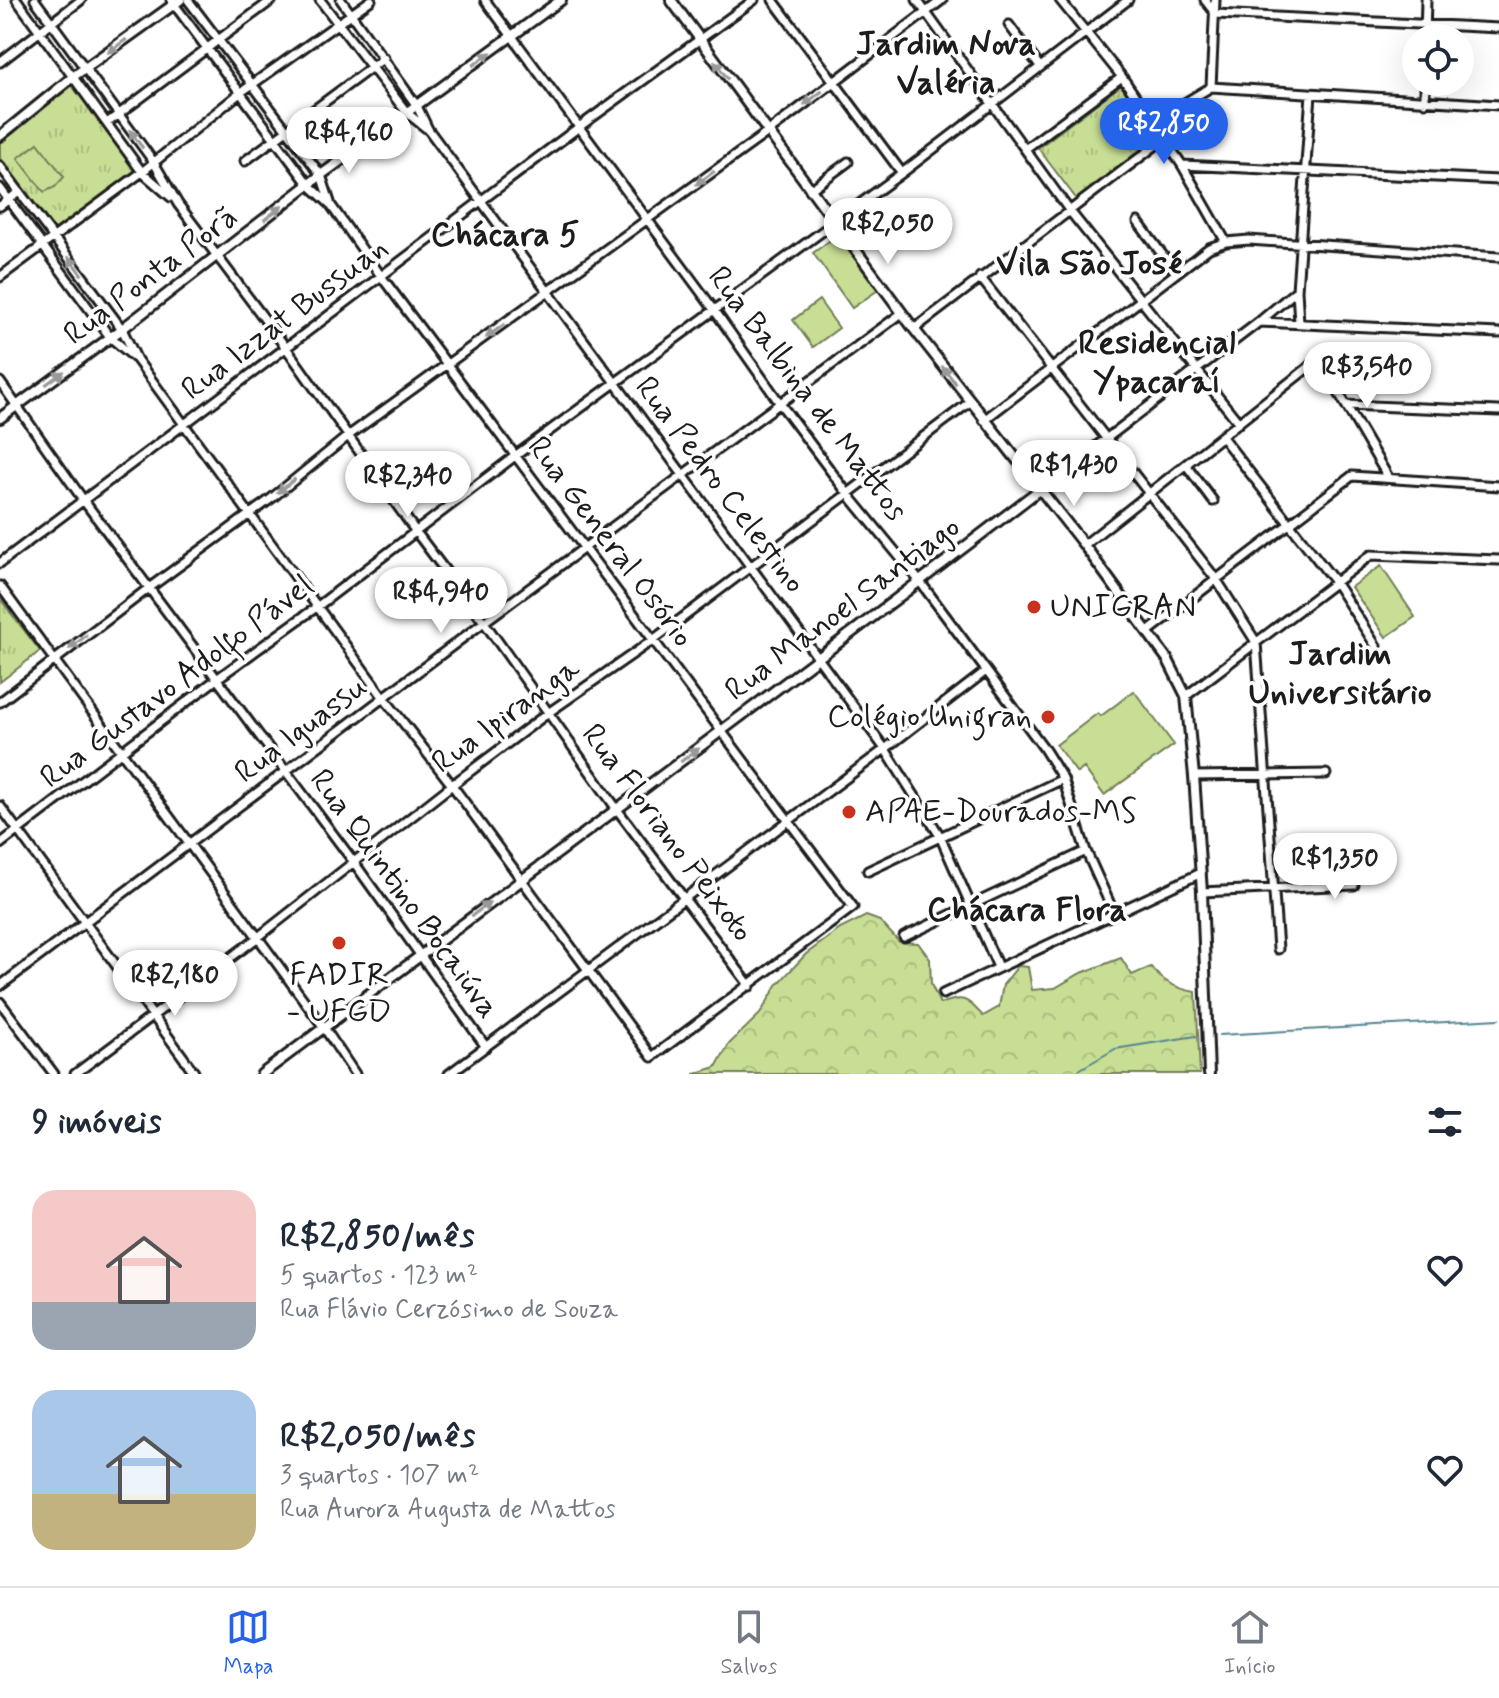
<!DOCTYPE html>
<html lang="pt">
<meta charset="utf-8">
<style>
:root{--surface:#fff;--page:#f6f6f7;--text:#1f2937;--muted:#747a83;--line:#e0e1e3;--accent:#2563eb}
body{margin:0;font-family:Mynerve,sans-serif;background:var(--page);color:var(--text);height:100vh;display:flex;flex-direction:column;font-size:30px;white-space:nowrap}
*{box-sizing:border-box;margin:0}
p{font-size:26px;color:var(--muted)}
.icon{flex:none;width:44px;height:44px;fill:none;stroke:currentColor;stroke-width:2;stroke-linecap:round;stroke-linejoin:round}
.map{position:relative;height:1074px;overflow:hidden}
.drawer{display:flex;flex-direction:column;background:var(--surface);flex:1}
.drawer>*{flex:none}
.tools{position:absolute;left:1402px;top:24px;display:grid;gap:16px}
.tools a{display:grid;place-items:center;width:72px;height:72px;border-radius:50%;background:var(--surface);box-shadow:0 8px 32px #0002;font-size:40px}
.price{position:absolute;translate:-50% -68px;padding:0 18px;border-radius:28px;background:#fff;color:#222;font-size:26px;line-height:52px;filter:drop-shadow(0 2px 4px #0008)}
.price::after{content:'';position:absolute;left:50%;top:48px;width:24px;height:18px;margin-left:-12px;background:inherit;clip-path:polygon(0 0,100% 0,50% 100%)}
.price.current{background:var(--accent);color:#fff}
ul{padding:0;list-style:none}
li{display:flex;align-items:center;gap:24px;height:200px;padding:0 32px}
li span{display:grid;place-items:center;flex:none;width:224px;height:160px;border-radius:24px;color:#555}
li>.icon{margin-inline-start:auto}
span .icon{width:96px;height:96px;fill:#fffc;stroke-width:1}
li b{font-size:34px}
h2{display:flex;justify-content:space-between;align-items:center;height:96px;padding:0 32px;font-size:34px}
.dock{display:flex;justify-content:space-around;align-items:center;height:112px;border-top:2px solid var(--line);background:var(--surface);font-size:22px;color:var(--muted)}
.dock a{display:grid;justify-items:center;gap:4px}
.dock .current{color:var(--accent)}
.map>svg:first-child{display:block}
.grass{fill:url(#grass-tufts);stroke:#727d58;stroke-width:2}
.forest{fill:url(#forest-crowns);stroke:#727d58;stroke-width:2}
.pitch{fill:#c7de94;stroke:#727d58;stroke-width:2}
.lines{fill:none;stroke-linecap:round;stroke-linejoin:round}
.stream{stroke:#568490;stroke-width:2}
.minor-casing{stroke:#1c1c1c;stroke-width:13}
.tertiary-casing{stroke:#1c1c1c;stroke-width:14}
.minor{stroke:#fff;stroke-width:7}
.tertiary{stroke:#fff;stroke-width:8}
.oneway{fill:#999}
.poi-dot{fill:#c8321e;stroke:#fff;stroke-width:3}
.labels{text-anchor:middle;dominant-baseline:central;stroke-width:7;stroke-linejoin:round;paint-order:stroke}
.street-label{font-size:32px;fill:#1c1c1c;stroke:#fff}
.poi-label{font-size:32px;fill:#1c1c1c;stroke:#fff;text-anchor:start}
.neighbourhood-label{font-size:34px;font-weight:bold;fill:#1c1c1c;stroke:#fff}
</style>
<div class="map">
<svg width="1499" height="1074" viewBox="0 0 1499 1074">
<defs>
<pattern id="grass-tufts" width="24" height="20" patternUnits="userSpaceOnUse" patternTransform="scale(2)"><rect width="24" height="20" fill="#c7de94"/><path d="M3 7l-1-3M5 7V3M7 7l1-3M15 17l-1-3M17 17v-4M19 17l1-3" fill="none" stroke="#aabe7f"/></pattern>
<pattern id="forest-crowns" width="20" height="18" patternUnits="userSpaceOnUse" patternTransform="scale(2)"><rect width="20" height="18" fill="#c7de94"/><path d="M2 6a3 3 0 1 1 6 0M12 15a3 3 0 1 1 6 0" fill="none" stroke="#aabe7f"/></pattern>
</defs>
<rect width="100%" height="100%" fill="#fff"/>
<filter id="ink" filterUnits="userSpaceOnUse"><feTurbulence type="fractalNoise" baseFrequency=".0125" numOctaves="2"/><feDisplacementMap in="SourceGraphic" scale="16" xChannelSelector="R" yChannelSelector="G"/><feConvolveMatrix kernelMatrix="1 2 1 2 8 2 1 2 1" color-interpolation-filters="sRGB"/></filter>
<g filter="url(#ink)">
<path class="grass" d="M74 81 137 171 54 230 0 158V142Z
M1124 83 1162 133 1078 201 1038 148Z
M0 599 40 651 0 682Z"/>
<path class="forest" d="M866 916 880 921 899 942 918 943 930 959 931 984 940 1004C964 995 966 998 983 1016L999 1007 1003 985 1018 966 1028 967 1032 990 1055 988 1079 974 1121 958 1132 975 1151 967C1162 982 1177 989 1196 992L1200 1074H694L716 1067 729 1044 760 1014 777 985 806 954 840 929Z"/>
<path class="pitch" d="M38 143 64 177 55 187 44 192 18 158Z
M840 233 881 288 852 308 813 253Z
M819 300 839 328 813 347 793 320Z
M1381 566 1415 617 1386 637 1351 587Z
M1134 691 1174 745 1104 795 1084 768 1077 773 1056 745 1098 713 1101 716Z"/>
<g class="lines">
<path class="stream" d="M1219 1035 1499 1019
M1072 1074 1115 1049 1196 1036"/>
<defs>
<path id="minor" d="M17 0 142 172 171 197
M35 0 153 161 178 204 287 349 416 532 484 622 616 808 750 986
M188 0 321 175 330 202
M320 0 407 113 426 128
M341 0 417 106 428 129 885 749 940 836 998 967
M485 0 715 311 779 402 848 494 921 583 1043 747 1063 779 1086 851 1114 913
M773 0 902 173
M917 0 1069 210 1239 423
M1060 0 1122 77 1182 165 1226 242
M1205 0 1216 14 1499 28
M1009 25 1040 67
M1425 38 1426 0
M0 62 81 0
M1211 87 1499 105
M1211 87 1215 0
M1425 102V82
M1153 122 1211 87
M107 123 272 0
M1025 149 1122 77
M245 161 384 58
M1182 165 1499 180
M0 166 122 329 137 360 384 698 452 785 652 1057 853 907 381 276 330 204 309 185 171 0
M0 188 110 337 135 358
M810 190 848 162
M0 206 19 192
M1138 222 1176 273
M0 277 142 172 240 93 371 0
M980 277 1216 579 1256 642 1278 949
M1259 322 1297 290
M1299 323 1297 290 1311 94
M914 329 1164 139
M0 382 84 501 353 861 486 1047
M1346 405 1499 411
M984 420 1209 248 1226 242 1249 240 1499 257
M1222 437 1335 582 1376 646
M1187 466 1213 501
M1039 490 1259 322 1499 333
M1084 545 1319 359 1388 477
M0 563 579 127 754 0
M0 586 325 1029 355 1074
M1149 631 1352 476 1499 486
M1186 696 1371 555 1499 560
M0 702 149 588 272 498 348 436 768 132 942 0
M1194 776 1326 774
M0 806 194 1072
M0 844 218 678 318 606 515 456 902 173 1128 0
M868 871 1063 779
M1202 892 1354 885
M904 937 1086 851
M0 986 484 622 902 313
M943 994 1201 873
M0 1002 54 1074
M75 1074 257 938 452 785 548 713 653 640 970 402
M449 1074 885 749 986 671"/>
<path id="tertiary" d="M671 0 914 329 1084 545 1168 660 1186 696 1194 776 1202 892 1209 1074
M0 136 74 76 180 0
M0 418 122 329 321 175 561 0
M262 1074C521 880 782 688 1039 490"/>
</defs>
<use href="#minor" class="minor-casing"/>
<use href="#tertiary" class="tertiary-casing"/>
<use href="#minor" class="minor"/>
<use href="#tertiary" class="tertiary"/>
</g>
<defs><path id="oneway-solid" d="M-6-.8H1V-3.2L6.5 0L1 3.2V.8H-6Z" transform="scale(2)"/></defs>
<g class="oneway">
<use href="#oneway-solid" transform="translate(117 46) rotate(144)"/>
<use href="#oneway-solid" transform="translate(482 59) rotate(-36)"/>
<use href="#oneway-solid" transform="translate(721 70) rotate(-127)"/>
<use href="#oneway-solid" transform="translate(813 98) rotate(143)"/>
<use href="#oneway-solid" transform="translate(136 139) rotate(-127)"/>
<use href="#oneway-solid" transform="translate(705 178) rotate(144)"/>
<use href="#oneway-solid" transform="translate(273 213) rotate(-38)"/>
<use href="#oneway-solid" transform="translate(75 266) rotate(-127)"/>
<use href="#oneway-solid" transform="translate(495 331) rotate(144)"/>
<use href="#oneway-solid" transform="translate(949 375) rotate(-128)"/>
<use href="#oneway-solid" transform="translate(55 378) rotate(-36)"/>
<use href="#oneway-solid" transform="translate(286 486) rotate(141)"/>
<use href="#oneway-solid" transform="translate(78 642) rotate(142)"/>
<use href="#oneway-solid" transform="translate(690 755) rotate(-36)"/>
<use href="#oneway-solid" transform="translate(481 909) rotate(-37)"/>
</g>
</g>
<g class="poi-dot">
<circle cx="1034" cy="607" r="8"/>
<circle cx="1048" cy="717" r="8"/>
<circle cx="849" cy="812" r="8"/>
<circle cx="339" cy="943" r="8"/>
</g>
<g class="labels">
<g class="street-label">
<text transform="translate(151 276) rotate(-37)">Rua Ponta Porã</text>
<text transform="translate(285 319) rotate(-37)">Rua Izzat Bussuan</text>
<text transform="translate(807 394) rotate(53)">Rua Balbina de Mattos</text>
<text transform="translate(720 485) rotate(53)">Rua Pedro Celestino</text>
<text transform="translate(610 542) rotate(53)">Rua General Osório</text>
<text transform="translate(843 609) rotate(-37)">Rua Manoel Santiago</text>
<text transform="translate(177 682) rotate(-37)">Rua Gustavo Adolfo Pável</text>
<text transform="translate(506 716) rotate(-36)">Rua Ipiranga</text>
<text transform="translate(301 730) rotate(-37)">Rua Iguassu</text>
<text transform="translate(667 833) rotate(53)">Rua Floriano Peixoto</text>
<text transform="translate(404 894) rotate(54)">Rua Quintino Bocaiúva</text>
</g>
<g class="poi-label">
<text x="1050" y="607">UNIGRAN</text>
<text x="1032" y="717" text-anchor="end">Colégio Unigran</text>
<text x="865" y="812">APAE-Dourados-MS</text>
<text x="339" y="975" text-anchor="middle">FADIR<tspan x="339" dy="37">- UFGD</tspan></text>
</g>
<g class="neighbourhood-label">
<text x="946" y="44">Jardim Nova<tspan x="946" dy="39">Valéria</tspan></text>
<text x="505" y="235">Chácara 5</text>
<text x="1089" y="264">Vila São José</text>
<text x="1157" y="343">Residencial<tspan x="1157" dy="39">Ypacaraí</tspan></text>
<text x="1340" y="654">Jardim<tspan x="1340" dy="39">Universitário</tspan></text>
<text x="1027" y="910">Chácara Flora</text>
</g>
</g>
</svg>
<div class="tools">
<a><svg class="icon" aria-label="locate" viewBox="0 0 24 24"><circle cx="12" cy="12" r="6"/><path d="M12 2v4M12 18v4M2 12h4M18 12h4"/></svg></a>
</div>
<b class="price current" style="left:1164px;top:166px">R$2,850</b>
<b class="price" style="left:349px;top:175px">R$4,160</b>
<b class="price" style="left:888px;top:266px">R$2,050</b>
<b class="price" style="left:1367px;top:410px">R$3,540</b>
<b class="price" style="left:1074px;top:508px">R$1,430</b>
<b class="price" style="left:408px;top:519px">R$2,340</b>
<b class="price" style="left:441px;top:635px">R$4,940</b>
<b class="price" style="left:1335px;top:901px">R$1,350</b>
<b class="price" style="left:175px;top:1018px">R$2,180</b>
</div>
<section class="drawer">
<h2>9 imóveis<svg class="icon" aria-label="filters" viewBox="0 0 24 24"><path d="M4 7h16M4 17h16"/><circle cx="9" cy="7" r="2"/><circle cx="15" cy="17" r="2"/></svg></h2>
<ul>
<li><span style="background:linear-gradient(#f6c9c9 70%,#9aa5b1 0)"><svg class="icon" aria-label="home" viewBox="0 0 24 24"><path d="M3 11l9-7 9 7M6 9v11h12V9"/></svg></span><div><b>R$2,850/mês</b><p>5 quartos · 123 m²</p><p>Rua Flávio Cerzósimo de Souza</p></div><svg class="icon" aria-label="heart" viewBox="0 0 24 24"><path d="M12 20l-8-8c-3-5 5-10 8-4 3-6 11-1 8 4z"/></svg></li>
<li><span style="background:linear-gradient(#a9c7e8 65%,#c2b280 0)"><svg class="icon" aria-label="home" viewBox="0 0 24 24"><path d="M3 11l9-7 9 7M6 9v11h12V9"/></svg></span><div><b>R$2,050/mês</b><p>3 quartos · 107 m²</p><p>Rua Aurora Augusta de Mattos</p></div><svg class="icon" aria-label="heart" viewBox="0 0 24 24"><path d="M12 20l-8-8c-3-5 5-10 8-4 3-6 11-1 8 4z"/></svg></li>
</ul>
</section>
<nav class="dock">
<a class="current"><svg class="icon" aria-label="map" viewBox="0 0 24 24"><path d="M3 6l6-2 6 2 6-2v14l-6 2-6-2-6 2zM9 4v14M15 6v14"/></svg>Mapa</a>
<a><svg class="icon" aria-label="saved" viewBox="0 0 24 24"><path d="M7 4h10v16l-5-4-5 4z"/></svg>Salvos</a>
<a><svg class="icon" aria-label="home" viewBox="0 0 24 24"><path d="M3 11l9-7 9 7M6 9v11h12V9"/></svg>Início</a>
</nav>
